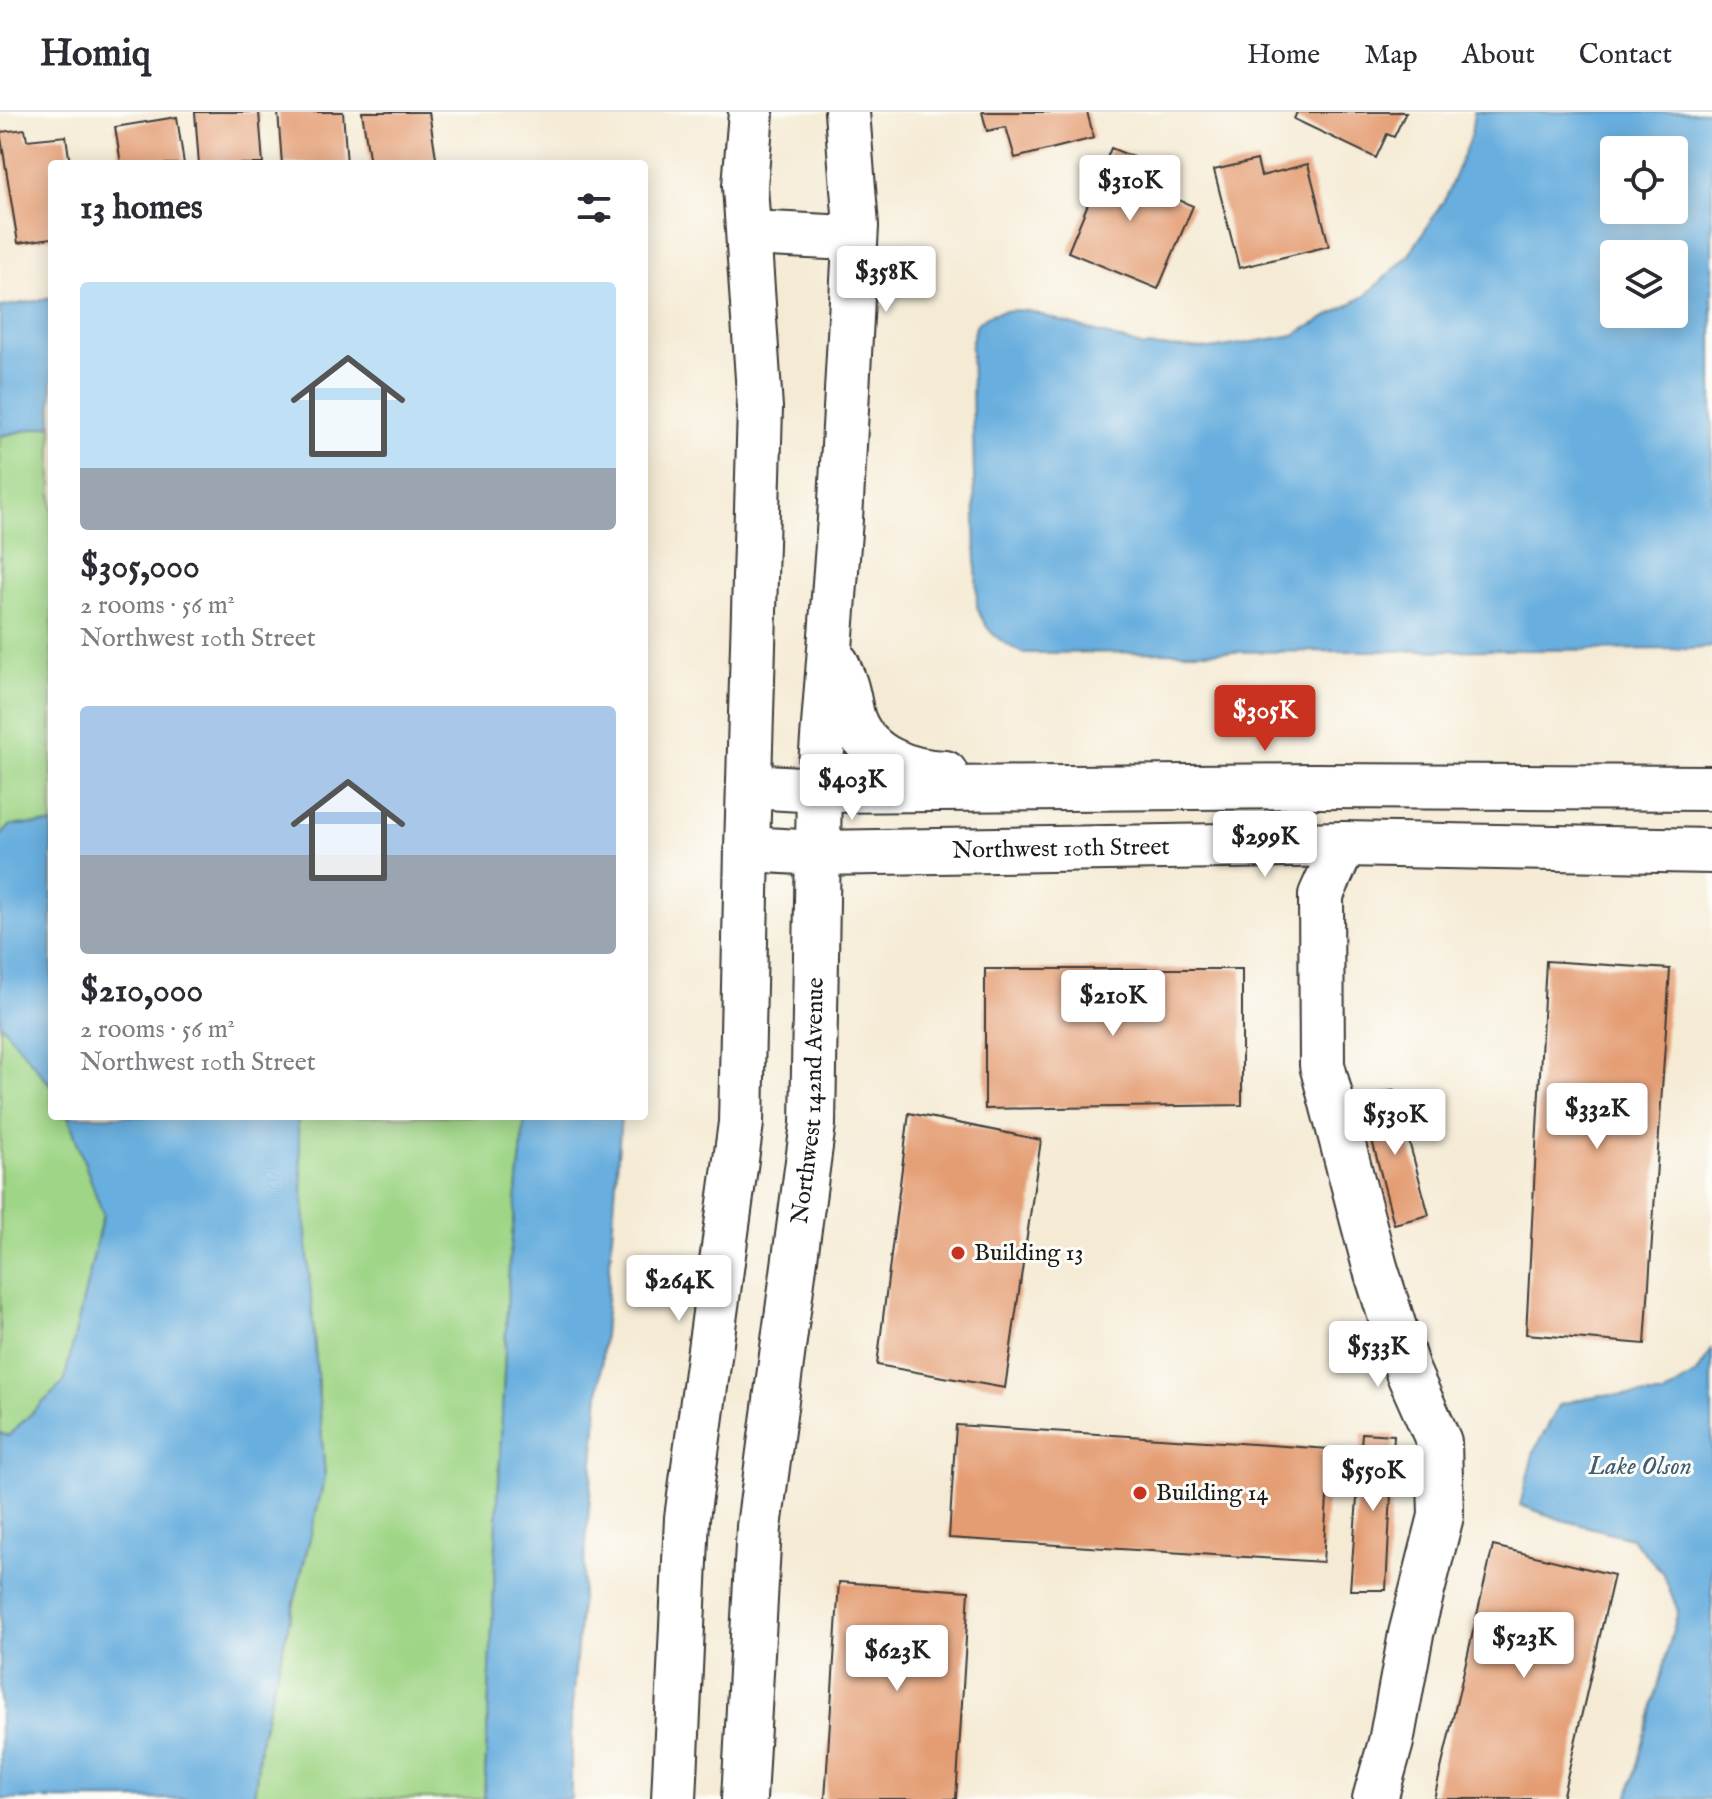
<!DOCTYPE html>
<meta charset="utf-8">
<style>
:root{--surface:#fff;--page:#f2f2f3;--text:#2b2b33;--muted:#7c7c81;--line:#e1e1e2;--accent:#c8321e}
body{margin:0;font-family:"IM FELL English",serif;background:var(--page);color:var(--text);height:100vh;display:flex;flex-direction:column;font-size:30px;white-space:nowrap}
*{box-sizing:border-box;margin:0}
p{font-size:26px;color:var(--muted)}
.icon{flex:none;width:44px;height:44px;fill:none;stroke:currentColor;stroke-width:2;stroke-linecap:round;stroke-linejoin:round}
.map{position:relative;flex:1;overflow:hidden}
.panel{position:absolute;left:48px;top:48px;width:600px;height:960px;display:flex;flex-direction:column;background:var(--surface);border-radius:8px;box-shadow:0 4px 20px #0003}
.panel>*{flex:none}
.controls{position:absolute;left:1600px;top:24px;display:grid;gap:16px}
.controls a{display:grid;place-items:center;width:88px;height:88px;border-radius:8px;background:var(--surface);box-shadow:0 4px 20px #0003;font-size:40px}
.price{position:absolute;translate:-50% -68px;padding:0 18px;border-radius:8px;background:#fff;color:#222;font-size:26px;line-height:52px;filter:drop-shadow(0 2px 4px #0008)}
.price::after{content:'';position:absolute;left:50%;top:48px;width:24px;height:18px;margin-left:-12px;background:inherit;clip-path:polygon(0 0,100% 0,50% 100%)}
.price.on{background:var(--accent);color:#fff}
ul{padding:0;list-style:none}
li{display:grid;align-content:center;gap:16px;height:424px;padding:0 32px}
li span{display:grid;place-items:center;height:248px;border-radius:8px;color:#555}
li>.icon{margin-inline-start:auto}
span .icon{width:144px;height:144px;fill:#fffc;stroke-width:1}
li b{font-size:34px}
h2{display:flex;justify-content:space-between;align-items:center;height:96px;padding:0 32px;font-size:34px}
header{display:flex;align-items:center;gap:48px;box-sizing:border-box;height:112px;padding:0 40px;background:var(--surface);border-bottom:2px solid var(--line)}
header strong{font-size:38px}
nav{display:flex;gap:44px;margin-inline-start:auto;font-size:28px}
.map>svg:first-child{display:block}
.green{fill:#9fd586;stroke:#5e7851;stroke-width:2}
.water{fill:#68aede;stroke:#42657d;stroke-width:2;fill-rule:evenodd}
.building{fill:#e49d73}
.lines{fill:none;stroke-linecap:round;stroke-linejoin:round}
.minor-casing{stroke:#3d3b38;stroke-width:48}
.minor{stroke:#fff;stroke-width:44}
.poi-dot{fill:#c8321e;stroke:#fdfcf7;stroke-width:3}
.labels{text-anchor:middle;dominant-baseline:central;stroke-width:6;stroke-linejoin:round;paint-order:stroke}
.street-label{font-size:24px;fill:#1c1c1c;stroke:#fdfcf7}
.poi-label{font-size:24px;fill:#1c1c1c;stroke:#fdfcf7;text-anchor:start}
.water-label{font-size:26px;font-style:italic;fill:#3e5e73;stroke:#fdfcf7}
</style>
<header>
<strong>Homiq</strong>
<nav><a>Home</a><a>Map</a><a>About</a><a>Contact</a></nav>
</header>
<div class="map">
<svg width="1712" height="1687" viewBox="0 0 1712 1687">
<rect width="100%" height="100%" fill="#fdfcf7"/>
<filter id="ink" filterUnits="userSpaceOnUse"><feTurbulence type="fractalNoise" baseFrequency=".0125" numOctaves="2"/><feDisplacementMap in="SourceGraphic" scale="16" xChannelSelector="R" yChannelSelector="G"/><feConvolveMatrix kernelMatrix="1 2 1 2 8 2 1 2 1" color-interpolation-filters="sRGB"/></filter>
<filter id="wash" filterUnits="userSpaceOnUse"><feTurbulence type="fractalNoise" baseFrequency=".006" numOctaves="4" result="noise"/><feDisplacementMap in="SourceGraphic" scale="32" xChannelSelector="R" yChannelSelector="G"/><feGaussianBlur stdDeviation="1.8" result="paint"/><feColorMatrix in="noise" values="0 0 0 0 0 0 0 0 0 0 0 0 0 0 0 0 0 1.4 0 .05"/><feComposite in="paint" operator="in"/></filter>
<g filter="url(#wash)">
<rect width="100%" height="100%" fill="#f5ebd5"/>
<path class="green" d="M52 313V712L11 713 0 725V324Z
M0 911 52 975V1004H68L103 1102 64 1271 8 1324 0 1321Z
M297 1004H525L509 1154 484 1687H254L261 1625 325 1365Z"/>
<path class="water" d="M1474 0H1712V535L1692 537 1022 541C998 528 986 521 977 495L971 232C973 227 974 217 977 212 988 198 1014 197 1029 199L1141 234 1211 237 1294 223 1365 184 1409 143 1446 85 1471 23ZM1614 38H1674V98H1614ZM1614 142H1674V202H1614Z
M52 186V313L0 324V195Z
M52 712V975L0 911V725L11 713Z
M68 1004H297L325 1365 261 1624 254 1687H0V1321L8 1324 64 1270 103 1103Z
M525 1004H621L608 1177 571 1605V1687H484L509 1154Z
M1712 1237V1687H1628L1678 1499 1663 1461 1631 1426 1562 1408 1520 1393 1534 1339 1560 1292 1600 1283H1663L1697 1261Z"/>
<g id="blocks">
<path class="building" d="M195 0H259L263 52H199Z
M278 0H343L347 52H282Z
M362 0H429L437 52H370Z
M982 0H1087L1094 26 1015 46 1006 15 987 19Z
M1297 0H1406L1394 25 1387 22 1376 46 1294 7Z
M177 5 184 52H121L115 15Z
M25 17 27 28 66 24 70 52H52V126L18 131 0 20Z
M1111 36 1148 51 1139 71 1193 94 1158 177 1068 140Z
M1257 48 1261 64 1308 52 1329 134 1239 156 1214 58Z
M1546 849 1670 857 1645 1232 1526 1222Z
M985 857H1242V993L985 997Z
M1395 978 1429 1103 1394 1112 1361 986Z
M909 1001 1041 1028 1005 1276 877 1253Z
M956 1313 1330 1337 1323 1450 949 1426Z
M1362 1321 1394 1323 1386 1478H1350Z
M1493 1434 1614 1463 1562 1687H1434Z
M839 1470 969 1479 956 1687H825Z"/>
</g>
</g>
<g filter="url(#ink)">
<use href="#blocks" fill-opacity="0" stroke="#3d3b38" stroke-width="2"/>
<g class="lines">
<defs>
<g id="minor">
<path d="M769 122 829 125"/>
<path d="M837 552C840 560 844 568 846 576 849 586 850 597 853 607 867 645 908 660 945 661"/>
<path d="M750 674 819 678 1313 674 1712 676"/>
<path d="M1344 732 1321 783 1322 953 1375 1155 1408 1260 1439 1330 1441 1404 1411 1522 1391 1630 1375 1687"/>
<path id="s1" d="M747 737 818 741 1344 732 1712 739"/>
<path d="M674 1687 687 1406 741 1011 747 737 760 296 745 74 751 0"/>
<path id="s2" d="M744 1687 759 1415 813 1012 819 678 840 407 856 114 847 0"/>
</g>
</defs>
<use href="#minor" class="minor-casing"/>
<use href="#minor" class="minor"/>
</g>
</g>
<g class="poi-dot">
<circle cx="958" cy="1141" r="8"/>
<circle cx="1140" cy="1381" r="8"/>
</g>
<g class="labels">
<g class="street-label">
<text stroke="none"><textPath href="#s1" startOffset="314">Northwest 10th Street</textPath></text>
<text stroke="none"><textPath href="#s2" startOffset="702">Northwest 142nd Avenue</textPath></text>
</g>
<g class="poi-label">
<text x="974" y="1141">Building 13</text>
<text x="1156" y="1381">Building 14</text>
</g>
<g class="water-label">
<text x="1640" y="1354">Lake Olson</text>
</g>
</g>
</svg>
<div class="controls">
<a><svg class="icon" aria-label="locate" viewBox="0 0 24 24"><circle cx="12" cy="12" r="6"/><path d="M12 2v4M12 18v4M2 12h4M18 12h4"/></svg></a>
<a><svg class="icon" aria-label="layers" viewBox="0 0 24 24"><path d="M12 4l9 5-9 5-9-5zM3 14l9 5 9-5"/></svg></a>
</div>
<b class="price" style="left:1130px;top:111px">$310K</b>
<b class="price" style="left:886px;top:202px">$358K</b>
<b class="price on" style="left:1265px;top:641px">$305K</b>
<b class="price" style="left:852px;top:710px">$403K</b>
<b class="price" style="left:1265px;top:767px">$299K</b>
<b class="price" style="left:1113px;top:926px">$210K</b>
<b class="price" style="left:1597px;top:1039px">$332K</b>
<b class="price" style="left:1395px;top:1045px">$530K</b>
<b class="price" style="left:679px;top:1211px">$264K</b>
<b class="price" style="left:1378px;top:1277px">$533K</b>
<b class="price" style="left:1373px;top:1401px">$550K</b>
<b class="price" style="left:1524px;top:1568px">$523K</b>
<b class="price" style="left:897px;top:1581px">$623K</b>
<section class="panel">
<h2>13 homes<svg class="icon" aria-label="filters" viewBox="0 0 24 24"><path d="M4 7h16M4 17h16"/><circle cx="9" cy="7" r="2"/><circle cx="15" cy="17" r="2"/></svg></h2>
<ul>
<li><span style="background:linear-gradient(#bfe0f5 75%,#9aa5b1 0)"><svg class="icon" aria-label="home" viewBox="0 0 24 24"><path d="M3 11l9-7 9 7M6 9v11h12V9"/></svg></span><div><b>$305,000</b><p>2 rooms · 56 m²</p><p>Northwest 10th Street</p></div></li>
<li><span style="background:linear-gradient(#a9c7e8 60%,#9aa5b1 0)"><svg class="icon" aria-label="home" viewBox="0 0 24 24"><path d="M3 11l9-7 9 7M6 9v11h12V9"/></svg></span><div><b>$210,000</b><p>2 rooms · 56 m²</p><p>Northwest 10th Street</p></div></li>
</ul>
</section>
</div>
